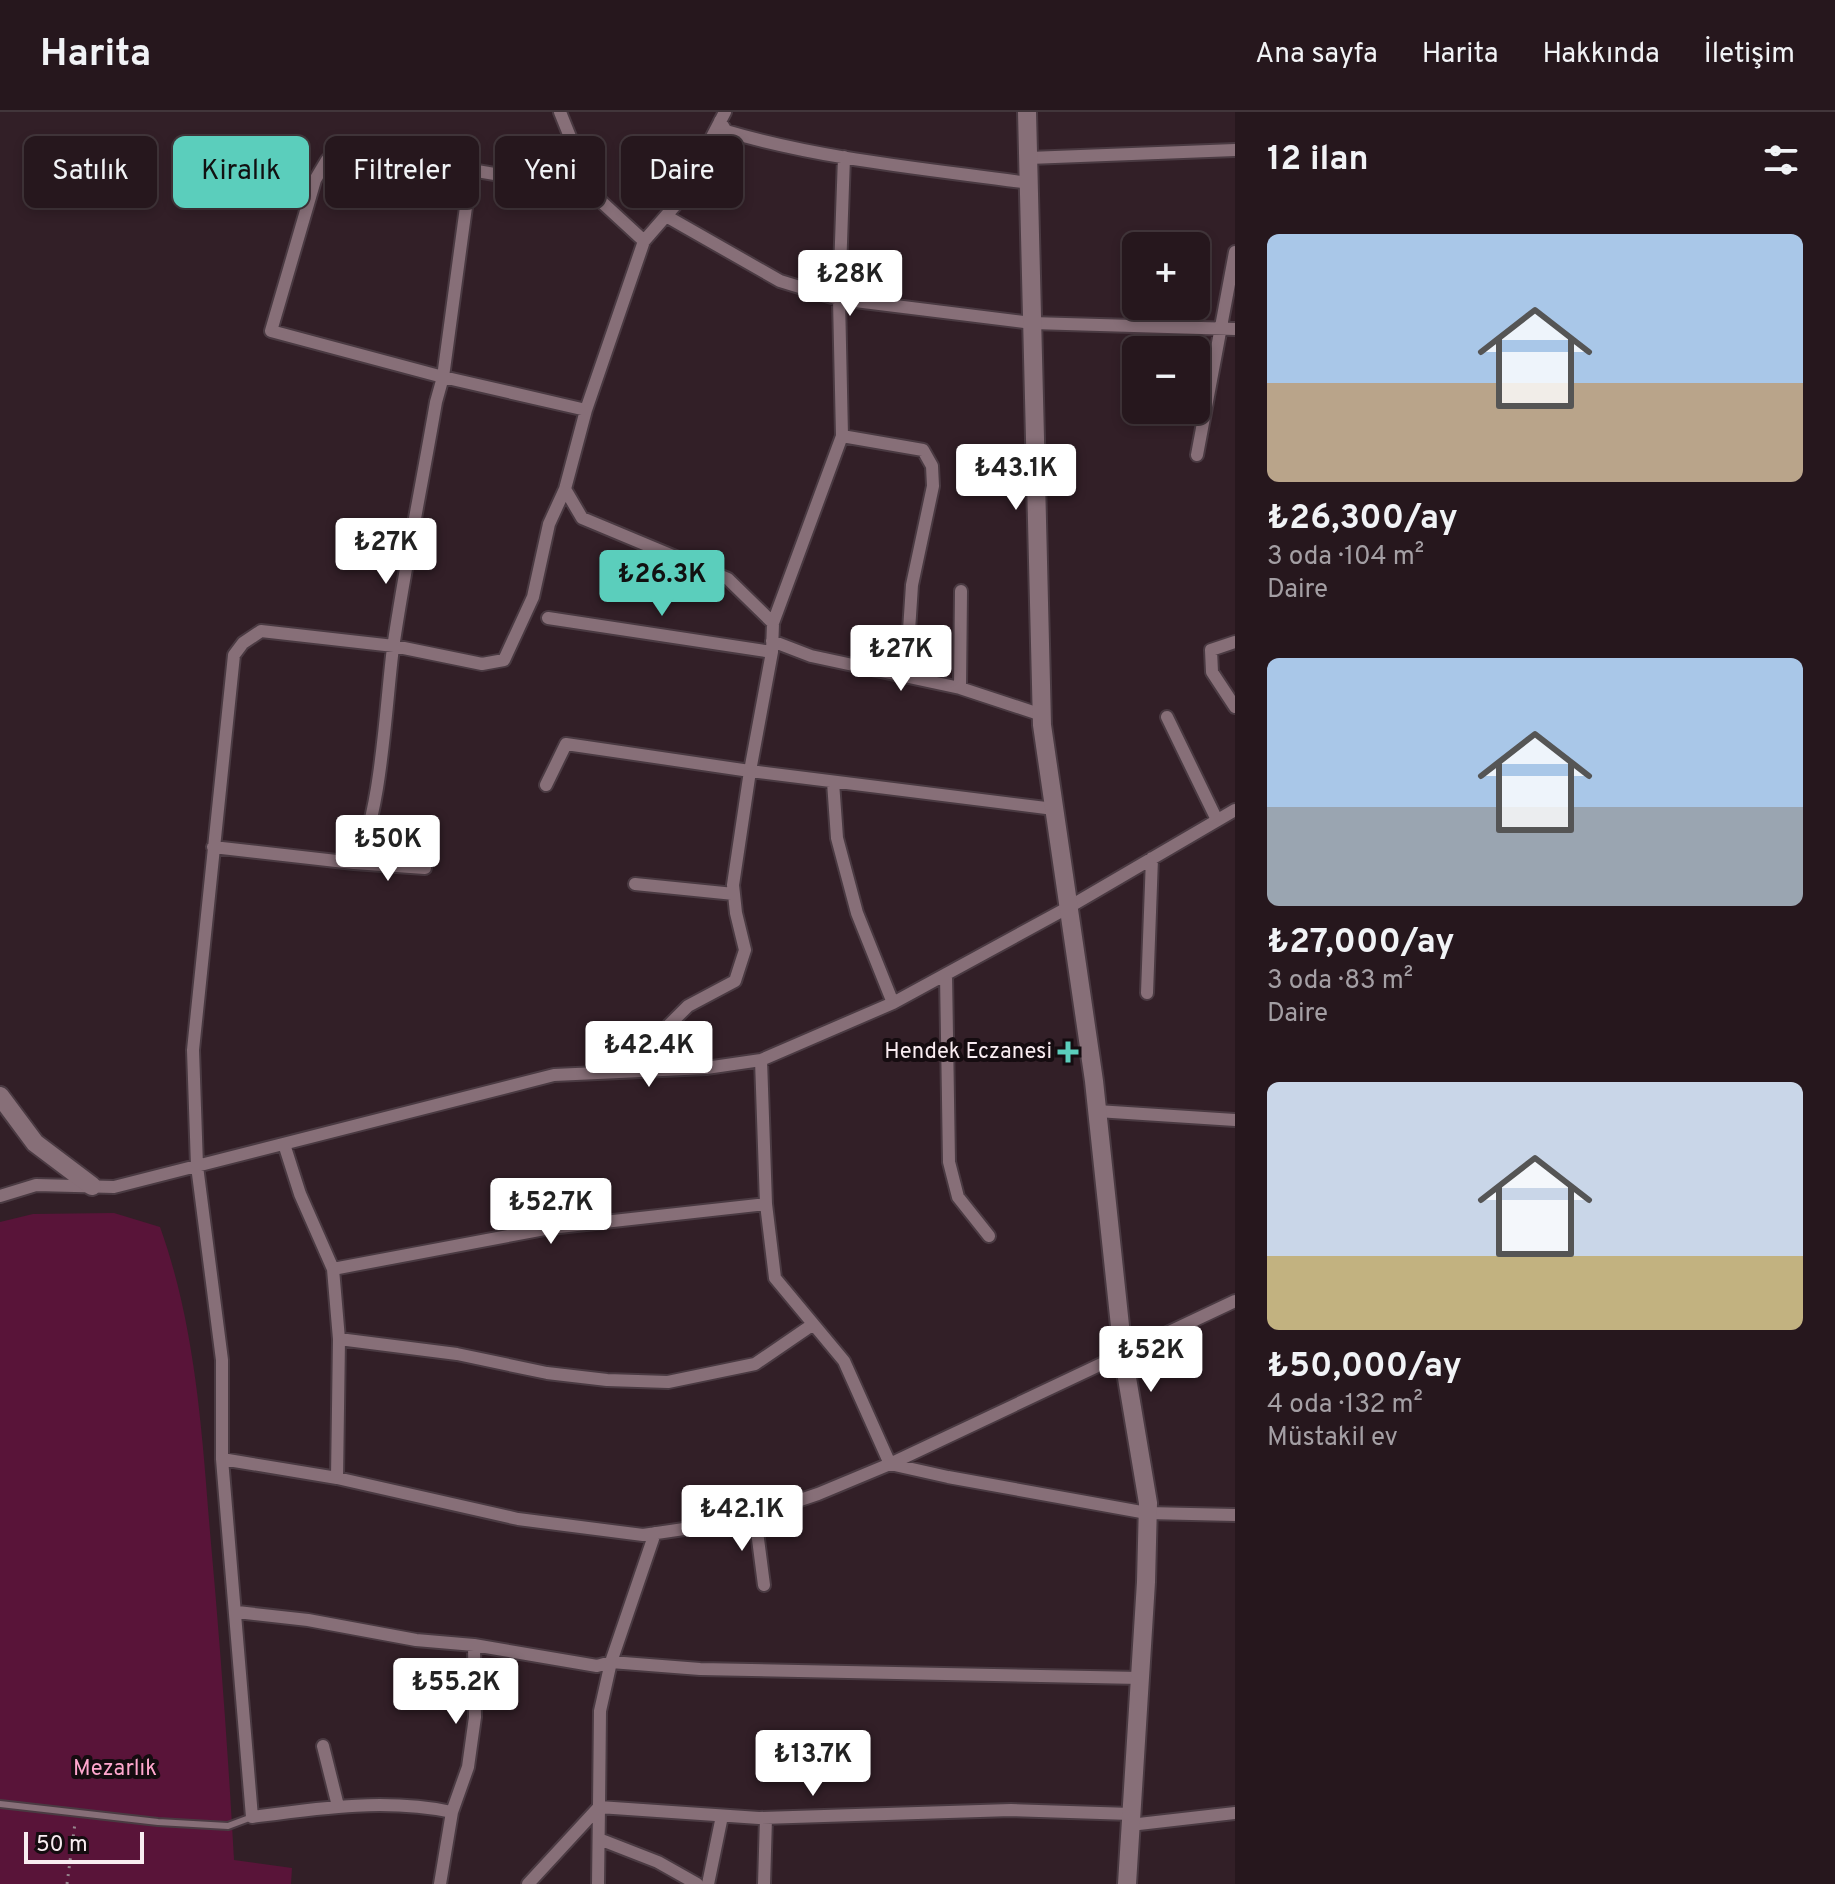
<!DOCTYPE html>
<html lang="tr">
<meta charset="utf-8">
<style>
:root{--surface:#26171d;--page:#2e2026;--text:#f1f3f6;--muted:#a49fa4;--line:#42363b;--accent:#5bcebc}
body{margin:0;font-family:Overpass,sans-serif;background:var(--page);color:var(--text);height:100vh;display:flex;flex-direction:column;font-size:30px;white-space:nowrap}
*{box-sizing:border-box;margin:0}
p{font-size:26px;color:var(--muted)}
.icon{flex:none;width:44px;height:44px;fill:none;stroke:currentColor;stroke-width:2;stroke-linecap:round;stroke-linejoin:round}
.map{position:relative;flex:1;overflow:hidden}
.details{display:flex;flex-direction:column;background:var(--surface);width:600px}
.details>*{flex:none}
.guide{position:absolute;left:24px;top:24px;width:760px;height:72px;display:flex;gap:16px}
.tools{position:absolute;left:1122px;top:120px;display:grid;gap:16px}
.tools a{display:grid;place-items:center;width:88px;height:88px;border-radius:12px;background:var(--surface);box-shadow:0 4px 12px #0003,0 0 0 2px var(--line);font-size:40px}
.scale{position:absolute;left:24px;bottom:20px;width:120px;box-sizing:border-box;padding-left:8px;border:4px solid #f9ecf1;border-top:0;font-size:22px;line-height:28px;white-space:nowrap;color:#f9ecf1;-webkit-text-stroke:6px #150c10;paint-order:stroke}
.price{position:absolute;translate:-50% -68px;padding:0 18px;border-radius:8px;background:#fff;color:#222;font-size:26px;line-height:52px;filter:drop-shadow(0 2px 4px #0008)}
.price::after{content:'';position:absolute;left:50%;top:48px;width:24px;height:18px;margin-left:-12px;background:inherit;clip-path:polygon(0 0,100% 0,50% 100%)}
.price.active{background:var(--accent);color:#111}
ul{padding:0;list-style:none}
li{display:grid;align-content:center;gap:16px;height:424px;padding:0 32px}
li span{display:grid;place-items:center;height:248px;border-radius:12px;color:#555}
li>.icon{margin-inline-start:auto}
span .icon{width:144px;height:144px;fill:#fffc;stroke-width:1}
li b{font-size:34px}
h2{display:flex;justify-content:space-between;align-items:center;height:96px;padding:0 32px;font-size:34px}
.tag{padding:0 28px;border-radius:12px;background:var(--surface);box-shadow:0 4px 12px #0003,0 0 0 2px var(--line);font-size:28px;line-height:72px}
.tag.active{background:var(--accent);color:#111}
header{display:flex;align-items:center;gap:48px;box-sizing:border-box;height:112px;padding:0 40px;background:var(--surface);border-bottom:2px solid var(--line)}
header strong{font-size:38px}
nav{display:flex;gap:44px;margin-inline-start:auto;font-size:28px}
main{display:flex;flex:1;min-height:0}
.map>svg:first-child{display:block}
.green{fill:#591439}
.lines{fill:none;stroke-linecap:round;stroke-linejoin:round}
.lane-casing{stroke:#4a3a42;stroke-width:10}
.street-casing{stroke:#4a3a42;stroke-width:16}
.secondary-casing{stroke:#4a3a42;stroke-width:22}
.path{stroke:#97878e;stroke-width:3;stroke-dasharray:2 6;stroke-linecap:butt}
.lane{stroke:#876f78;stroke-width:6}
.street{stroke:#876f78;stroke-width:12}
.secondary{stroke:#876f78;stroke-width:18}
.poi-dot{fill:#5bcebc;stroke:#150c10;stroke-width:3}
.labels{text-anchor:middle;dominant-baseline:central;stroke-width:8;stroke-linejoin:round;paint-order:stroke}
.poi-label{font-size:22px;fill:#f9ecf1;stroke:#150c10;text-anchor:end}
.park-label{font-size:22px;fill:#ffa7ce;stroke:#150c10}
</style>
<header>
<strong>Harita</strong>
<nav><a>Ana sayfa</a><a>Harita</a><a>Hakkında</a><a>İletişim</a></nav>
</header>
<main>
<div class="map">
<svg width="1235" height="1772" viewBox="0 0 1235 1772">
<rect width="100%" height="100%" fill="#321f27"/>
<path class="green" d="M114 1101 160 1115C195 1212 202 1318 210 1420 220 1530 228 1639 234 1748L292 1756 291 1772H0V1110L33 1102Z"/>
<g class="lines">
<defs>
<path id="lane" d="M0 1692 158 1710 228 1714 252 1705"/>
<path id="street" d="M560 0 593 82
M720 9 726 19C824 48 928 57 1029 71
M342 45 471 58 443 265 271 219 315 68 327 48Z
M844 45 839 187 1032 211 1235 217
M1029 46 1235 38
M471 58 554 72 593 82 644 129
M666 104 780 169 839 187 842 324 773 511 772 540 750 659 1054 697
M842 324 923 338 932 354 933 374 912 473 906 564
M1197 343 1235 140
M565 377 582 406 728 467 773 511
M548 506 772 540
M772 529 811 544 960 576 1042 603
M1235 530 1211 538 1212 560 1235 595
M960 576 961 479
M1167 605 1217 708
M833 670 837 726 857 801 893 891
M546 673 566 632 750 659 733 773 736 801 745 838 735 869 688 894 669 913 684 957
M213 735 354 751C381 713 386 587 393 536 405 454 422 372 436 290L443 265 586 298
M354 751 425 756
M635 772 734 782
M946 862 949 1050 958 1085 989 1124
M1147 881 1152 746
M761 948 766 1092 775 1166 844 1249 890 1352 1235 1189
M1097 999 1235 1008
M284 1032 300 1082 333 1157 339 1227 337 1366
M0 1084 36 1073 114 1075 554 963 706 956 761 948 893 891 1069 795 1235 698
M333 1157 550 1116 766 1092
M339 1227 457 1242 547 1261 607 1268 668 1270 755 1252 812 1213
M222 1347V1248L197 1054 193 938 234 543 243 531 261 519 394 534 482 552 504 548 533 485 549 412 565 377 586 298 644 129 678 90 725 0
M755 1404 764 1473
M237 1500 308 1508 416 1528 474 1533 597 1554 611 1550 700 1557 1140 1566
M323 1634 338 1694
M452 1700 468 1655 475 1605 474 1533
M1130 1713 1235 1701
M599 1727 658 1750 697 1772
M440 1772 452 1700C386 1686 319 1696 252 1705L222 1347 337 1366 518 1407 643 1423 738 1409 818 1382 890 1352 948 1365 1147 1401 1235 1403
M528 1772 599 1695 600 1599 611 1550 655 1421
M598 1772 599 1695 759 1706 1011 1698 1131 1702
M708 1772 722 1704
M764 1772 766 1706"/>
<path id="secondary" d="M1027 0 1042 613 1094 969 1123 1242 1148 1391 1146 1470 1127 1772
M0 984 35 1031 92 1074"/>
</defs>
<use href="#lane" class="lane-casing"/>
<use href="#street" class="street-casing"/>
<use href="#secondary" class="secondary-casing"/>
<path class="path" d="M67 1772 75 1711"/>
<use href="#lane" class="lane"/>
<use href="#street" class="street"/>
<use href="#secondary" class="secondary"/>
</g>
<path class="poi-dot" d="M1064 928h8v8h8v8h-8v8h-8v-8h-8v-8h8z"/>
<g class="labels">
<g class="poi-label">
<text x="1052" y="940">Hendek Eczanesi</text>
</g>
<g class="park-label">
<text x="115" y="1657">Mezarlık</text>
</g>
</g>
</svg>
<div class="tools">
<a>+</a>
<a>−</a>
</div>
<div class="scale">50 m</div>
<b class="price" style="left:850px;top:206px">₺28K</b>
<b class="price" style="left:1016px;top:400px">₺43.1K</b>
<b class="price" style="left:386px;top:474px">₺27K</b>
<b class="price active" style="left:662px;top:506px">₺26.3K</b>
<b class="price" style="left:901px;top:581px">₺27K</b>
<b class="price" style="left:388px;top:771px">₺50K</b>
<b class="price" style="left:649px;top:977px">₺42.4K</b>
<b class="price" style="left:551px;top:1134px">₺52.7K</b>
<b class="price" style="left:1151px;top:1282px">₺52K</b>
<b class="price" style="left:742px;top:1441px">₺42.1K</b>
<b class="price" style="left:456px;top:1614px">₺55.2K</b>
<b class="price" style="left:813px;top:1686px">₺13.7K</b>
<div class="guide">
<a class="tag">Satılık</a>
<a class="tag active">Kiralık</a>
<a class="tag">Filtreler</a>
<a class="tag">Yeni</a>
<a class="tag">Daire</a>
</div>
</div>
<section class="details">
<h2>12 ilan<svg class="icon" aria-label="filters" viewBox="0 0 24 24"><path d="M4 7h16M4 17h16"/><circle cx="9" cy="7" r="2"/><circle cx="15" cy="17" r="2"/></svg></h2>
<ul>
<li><span style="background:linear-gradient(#a9c7e8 60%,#b9a48a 0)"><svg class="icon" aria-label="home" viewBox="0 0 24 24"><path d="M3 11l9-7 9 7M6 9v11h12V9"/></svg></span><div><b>₺26,300/ay</b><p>3 oda · 104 m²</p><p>Daire</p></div></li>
<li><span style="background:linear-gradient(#a9c7e8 60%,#9aa5b1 0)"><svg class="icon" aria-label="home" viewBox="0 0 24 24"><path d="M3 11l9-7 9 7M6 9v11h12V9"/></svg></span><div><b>₺27,000/ay</b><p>3 oda · 83 m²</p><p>Daire</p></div></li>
<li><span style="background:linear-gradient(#c9d6e8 70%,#c2b280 0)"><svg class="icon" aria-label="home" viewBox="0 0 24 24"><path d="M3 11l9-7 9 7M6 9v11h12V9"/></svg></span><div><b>₺50,000/ay</b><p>4 oda · 132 m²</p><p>Müstakil ev</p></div></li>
</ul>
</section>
</main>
